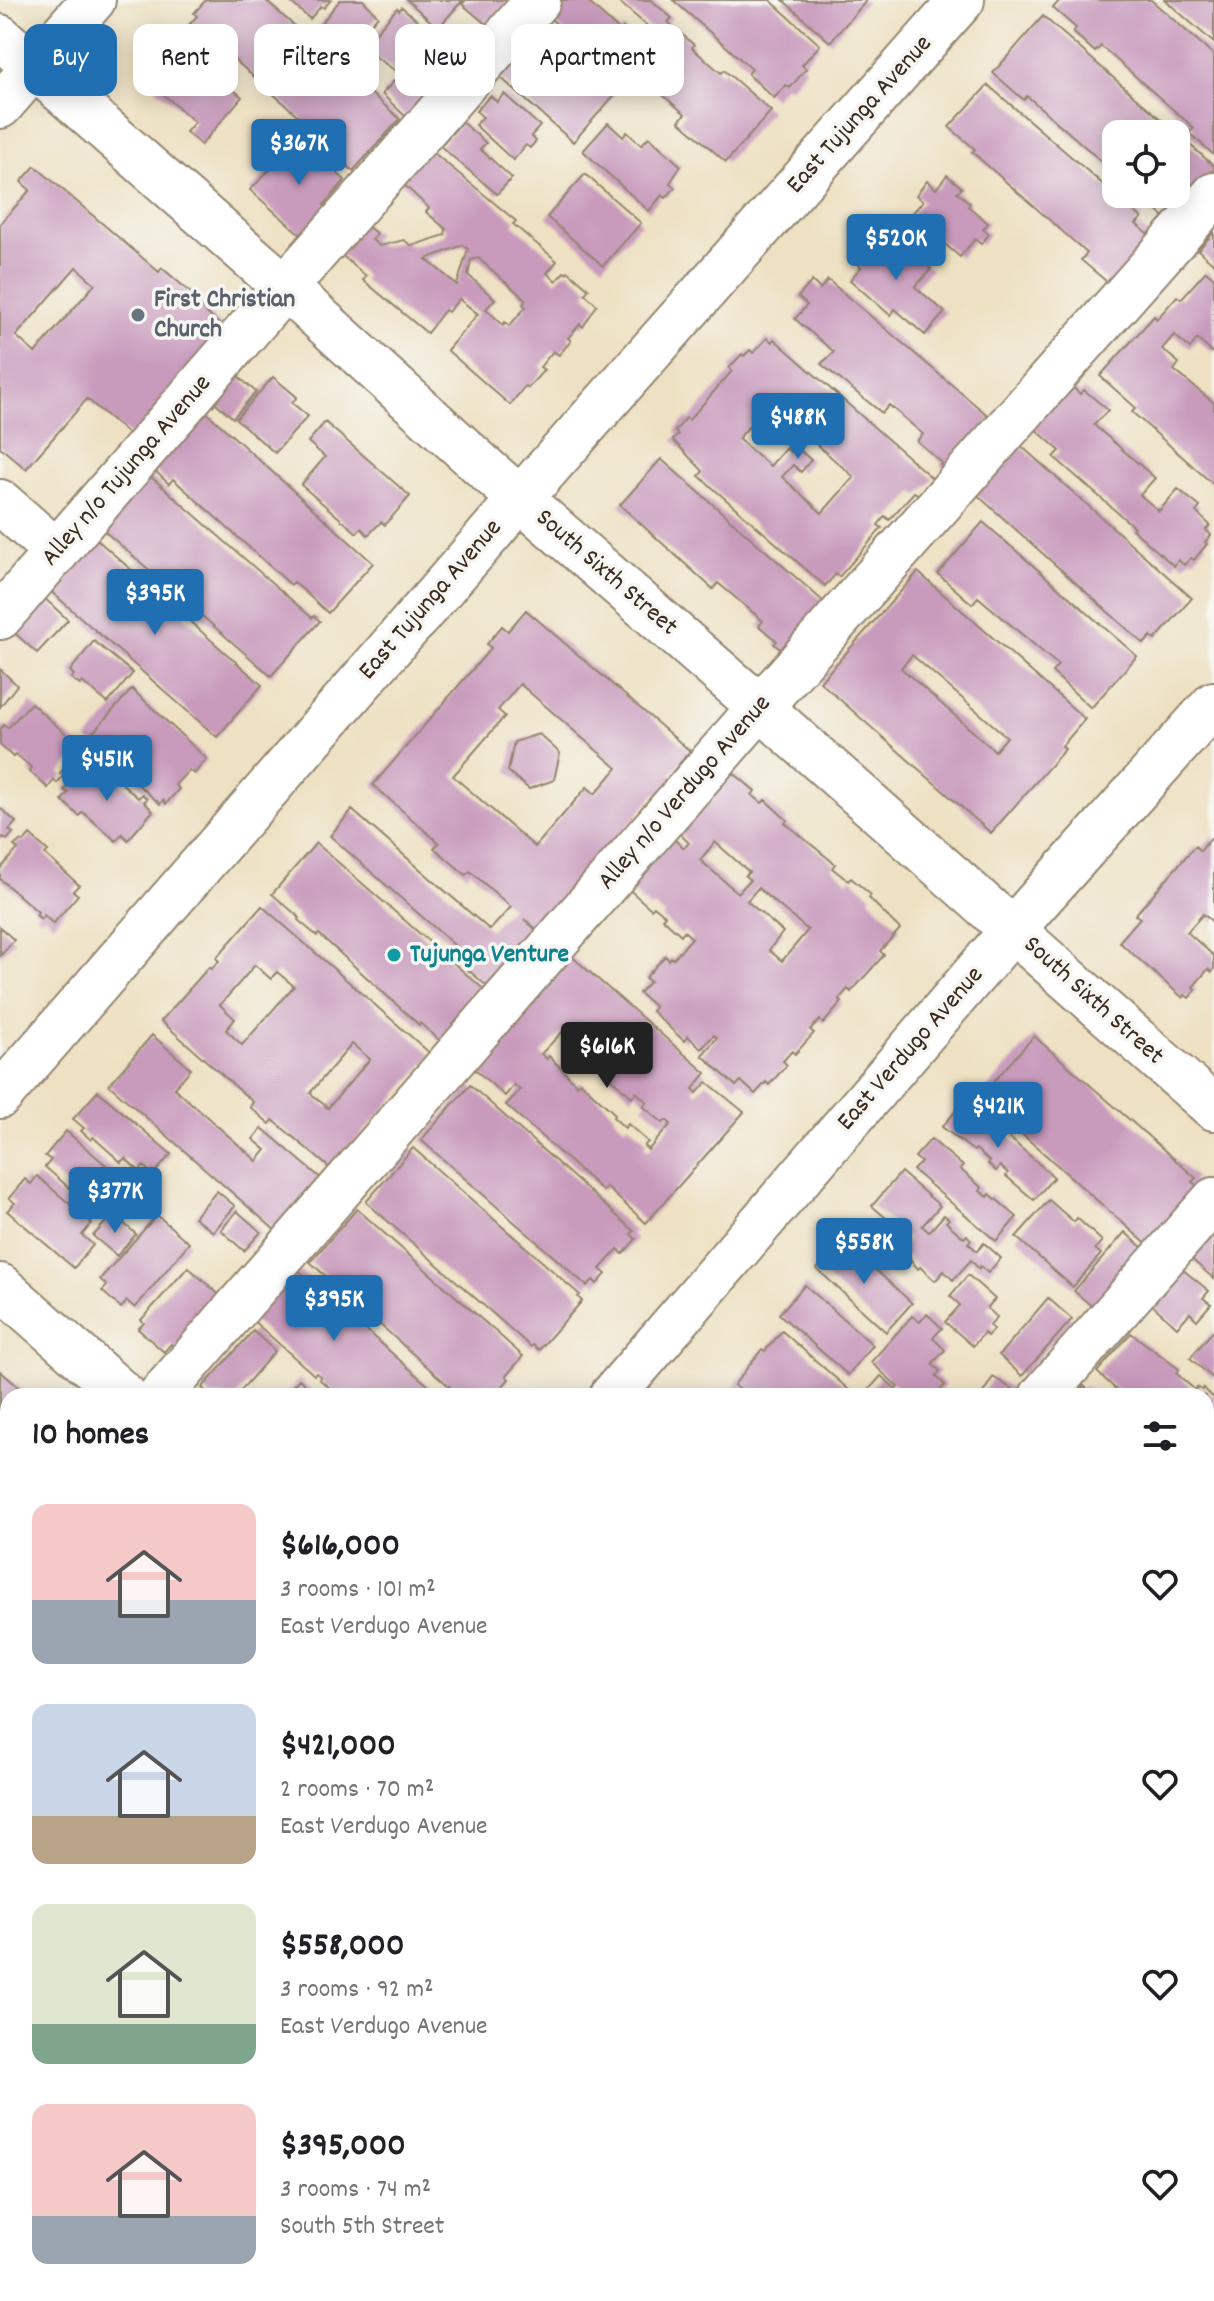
<!DOCTYPE html>
<meta charset="utf-8">
<style>
:root{--surface:#fff;--page:#f6f6f6;--text:#202124;--muted:#757577;--accent:#1f6fb2}
body{margin:0;font-family:Dekko,sans-serif;background:var(--page);color:var(--text);height:100vh;display:flex;flex-direction:column;font-size:30px;white-space:nowrap}
*{box-sizing:border-box;margin:0}
p{font-size:26px;color:var(--muted)}
.icon{flex:none;width:44px;height:44px;fill:none;stroke:currentColor;stroke-width:2;stroke-linecap:round;stroke-linejoin:round}
.map{position:relative;flex:1;overflow:hidden}
.panel{position:absolute;left:0px;top:1388px;width:1214px;height:914px;display:flex;flex-direction:column;background:var(--surface);border-radius:24px 24px 0 0;box-shadow:0 4px 20px #0003}
.panel>*{flex:none}
.top-card{position:absolute;left:24px;top:24px;width:800px;height:72px;display:flex;gap:16px}
.fabs{position:absolute;left:1102px;top:120px;display:grid;gap:16px}
.fabs a{display:grid;place-items:center;width:88px;height:88px;border-radius:16px;background:var(--surface);box-shadow:0 4px 20px #0003;font-size:40px}
.price{position:absolute;translate:-50% -68px;padding:0 18px;border-radius:8px;background:var(--accent);color:#fff;font-size:26px;line-height:52px;filter:drop-shadow(0 2px 4px #0008)}
.price::after{content:'';position:absolute;left:50%;top:48px;width:24px;height:18px;margin-left:-12px;background:inherit;clip-path:polygon(0 0,100% 0,50% 100%)}
.price.active{background:#222;color:#fff}
ul{padding:0;list-style:none}
li{display:flex;align-items:center;gap:24px;height:200px;padding:0 32px}
li span{display:grid;place-items:center;flex:none;width:224px;height:160px;border-radius:16px;color:#555}
li>.icon{margin-inline-start:auto}
span .icon{width:96px;height:96px;fill:#fffc;stroke-width:1}
li b{font-size:34px}
h2{display:flex;justify-content:space-between;align-items:center;height:96px;padding:0 32px;font-size:34px}
.tag{padding:0 28px;border-radius:16px;background:var(--surface);box-shadow:0 4px 20px #0003;font-size:28px;line-height:72px}
.tag.active{background:var(--accent);color:#fff}
.map>svg:first-child{display:block}
.building{fill:#c89abc;fill-rule:evenodd}
.lines{fill:none;stroke-linecap:round;stroke-linejoin:round}
.minor-casing{stroke:#948670;stroke-width:48}
.path{stroke:#948670;stroke-width:5;stroke-dasharray:2 6;stroke-linecap:butt}
.minor{stroke:#fff;stroke-width:44}
.worship-dot{fill:#6b7280;stroke:#f6f6f2;stroke-width:3}
.culture-dot{fill:#0f9aa8;stroke:#f6f6f2;stroke-width:3}
.labels{text-anchor:middle;dominant-baseline:central;stroke-width:7;stroke-linejoin:round;paint-order:stroke}
.street-label{font-size:26px;fill:#3b2a1e;stroke:#f6f6f2}
.worship-label{font-size:26px;font-weight:bold;fill:#5b616d;stroke:#f6f6f2;text-anchor:start}
.culture-label{font-size:26px;font-weight:bold;fill:#0d838f;stroke:#f6f6f2;text-anchor:start}
</style>
<div class="map">
<svg width="1214" height="2301" viewBox="0 0 1214 2301">
<rect width="100%" height="100%" fill="#f6f6f2"/>
<filter id="ink" filterUnits="userSpaceOnUse"><feTurbulence type="fractalNoise" baseFrequency=".0125" numOctaves="2"/><feDisplacementMap in="SourceGraphic" scale="16" xChannelSelector="R" yChannelSelector="G"/><feConvolveMatrix kernelMatrix="1 2 1 2 8 2 1 2 1" color-interpolation-filters="sRGB"/></filter>
<filter id="wash" filterUnits="userSpaceOnUse"><feTurbulence type="fractalNoise" baseFrequency=".006" numOctaves="4" result="noise"/><feDisplacementMap in="SourceGraphic" scale="32" xChannelSelector="R" yChannelSelector="G"/><feGaussianBlur stdDeviation="1.8" result="paint"/><feColorMatrix in="noise" values="0 0 0 0 0 0 0 0 0 0 0 0 0 0 0 0 0 1.4 0 .05"/><feComposite in="paint" operator="in"/></filter>
<g filter="url(#wash)">
<rect width="100%" height="100%" fill="#eee1c3"/>
<g id="blocks">
<path class="building" d="M206 0H265L400 119 353 171 327 148 330 144 219 46 215 50 188 26 197 16 194 13Z
M288 0H331L324 8 321 6 310 19Z
M340 0H363L378 16 348 51 319 26Z
M407 0H463L438 28Z
M466 0H510L487 25 462 4Z
M561 0H586L620 31 623 28 631 36 629 37 637 45 613 71 588 49 586 51 577 44 547 15Z
M621 0H651L672 18 668 22 694 45 692 48 721 73 724 70 771 111 726 162 679 121 685 114 652 86 670 65 648 46 658 35 619 2Z
M673 0H770L820 45 802 65 806 69 790 88 786 85 774 98 748 74 752 69Z
M783 0H867L830 42Z
M1060 0H1151L1214 55V155L1189 133 1194 128 1101 46 1095 52 1073 32 1076 28 1053 8Z
M1165 0H1214V43Z
M402 7 433 34 400 74 370 53 373 50 366 44 397 8 399 10Z
M1043 16 1214 166V169L1169 221 1138 194H1176V134H1116V174L1027 96 1024 100 993 73Z
M545 27 618 91 573 142 500 77 520 54 526 60 531 55 525 49Z
M188 51 215 74 219 70 225 76 221 80 242 97 201 145 186 132 195 122 156 88Z
M412 62 436 85 406 117 382 94Z
M988 85 1142 218 1136 224 1153 238 1112 286 1081 260 1087 253 972 152 975 149 949 127Z
M504 94 540 126 531 136 536 141 530 148 526 145 513 160 475 125 483 117 476 111 490 96 497 102Z
M462 122 486 143 480 149 512 178 497 194 440 146Z
M608 123 623 137 627 132 641 145 649 137 681 166 670 183 675 188 666 198 662 195 649 211 583 151Z
M299 139 345 180 324 205 329 209 319 220 316 217 301 235 250 190Z
M428 148 516 221 513 224 557 261 547 273 556 281 564 272 566 273 568 271 589 289 585 294 597 305 583 327 580 324 568 338 571 341 559 355 553 351 540 367 544 370 528 388 525 386 510 405 447 350 478 314 459 299 448 312 445 310 427 333 363 280 366 276 338 252 363 223 377 234 372 240 380 246 404 240 412 246 445 235 446 229 426 212 429 208 400 181ZM463 245 468 249 457 285 426 259ZM478 258 526 300 523 304 526 307 509 326 505 322 503 325 486 309 495 299 468 275 471 260Z
M35 166 159 272 162 268 197 298 194 302 225 329 132 437 87 399 26 469 0 447V224L30 190 21 182ZM76 267 95 284 35 353 16 336Z
M585 174 641 223 603 266 547 217Z
M947 175 962 188 957 192 970 203 968 206 988 223 983 229 989 234 981 244 975 239 960 257 911 215 923 201 916 195 927 181 936 189Z
M1214 232V264L1198 250Z
M891 234 931 269 915 287 945 312 925 335 895 309 890 315 850 280 861 267 854 261 873 239 881 246Z
M1206 271 1214 278V354L1197 339 1190 348 1174 335 1162 349 1179 363 1174 370 1214 403V485L1132 412 1136 408 1100 376 1154 316 1157 319 1177 296 1181 299Z
M828 280 991 418 970 443 966 440 959 449 962 452 946 470 940 465 942 463 917 441 923 434 889 405 882 413 821 364 834 352 795 319 807 305 798 297 812 281 820 289Z
M767 338 772 342 774 339 933 479 919 495 914 492 889 520 885 516 878 525 882 528 839 577 836 574 825 586 699 476 703 471 673 440 678 435 675 431 686 418 689 420 732 371 729 368 742 354 744 356 750 350 753 353ZM769 403 854 477 822 513 782 477 793 465 801 472 811 460 795 446 790 452 786 448 770 466 738 439Z
M231 370 256 392 233 418 208 396Z
M273 377 297 397 292 403 308 416 275 453 236 419Z
M1069 384 1080 394 1084 390 1108 410 1094 425 1155 478 1140 495 1159 511 1178 489 1200 507 1196 512 1210 525 1206 530 1211 535 1205 542 1207 544 1194 560 1191 558 1184 565 1178 560 1174 566 1132 529 1134 527 1054 457 1060 451 1034 428Z
M205 411 373 563 328 613 294 582 291 585 173 479 169 484 153 469Z
M325 422 410 496 385 525 381 522 368 535 361 528 357 533 301 485 325 457 308 442Z
M1019 444 1192 598 1155 640 1151 636 1144 644 975 493Z
M661 459 832 609 790 657 774 644 777 641 759 626 763 621 718 583 713 589 620 505Z
M149 475 312 618 314 616 320 621 271 676 102 529Z
M983 522 1137 656 1091 708 1052 672 1058 665 978 597 972 604 938 574Z
M94 537 262 685 217 737 48 589Z
M918 572 1085 719 1062 746 1065 749 991 833 820 682ZM912 655 1007 737 995 751 901 668Z
M41 595 68 620 37 653 10 629Z
M526 610 690 751 671 774 677 779 661 797 656 793 538 930 524 919 536 930 487 986 461 964 468 957 330 836 352 810 490 930 511 907 470 871 466 875 434 848 439 843 373 785 491 648 487 644 502 626 508 631ZM520 684 617 768 595 794 587 787 535 847 453 776 505 716 498 710Z
M94 641 133 673 108 703 82 682 80 685 71 678 74 675 70 671Z
M0 669 17 685 0 707Z
M132 689 207 759 194 774 189 770 175 785 179 789 166 804 163 800 160 804 87 739Z
M31 703 82 748 60 773 63 776 57 783 54 780 48 788 29 771 32 768 16 754 13 757 0 745V730L4 725 8 728Z
M539 734 560 753 554 780 529 789 508 771 514 742Z
M96 760 138 798 142 794 147 799 144 802 153 811 128 840 122 834 116 841 83 812 79 816 62 800 68 793 64 790 70 783 74 786Z
M729 769 755 791 752 795 762 803 765 800 787 820 785 823 835 864 832 868 848 881 851 878 871 895 869 898 900 929 880 951 884 955 851 992 848 989 839 999 842 1002 823 1024 820 1020 810 1030 814 1033 795 1054 792 1051 783 1061 787 1065 769 1085 766 1082 755 1094 741 1081 736 1086 702 1055 717 1038 714 1035 701 1049 688 1036 684 1041 652 1011 655 1007 639 993 650 981 645 978 665 956 669 960 671 957 673 959 692 938 684 931 681 935 662 918 665 915 654 906 651 909 625 886 670 836 684 848 689 843 680 834 689 823 685 819ZM715 842 749 872 745 876 750 880 738 893 700 860ZM758 888 808 930 782 961 769 950 783 932 747 901Z
M0 808 16 822 9 830 13 833 7 840 3 837 0 841Z
M30 835 48 851 45 854 79 885 73 891 78 895 53 924 44 915 41 919 36 915 38 912 0 879V869L18 849 14 846 21 840 24 842Z
M1214 835V923L1203 914 1187 932 1214 956V969L1212 972 1208 969 1193 987 1196 990 1189 998 1185 995 1183 998 1119 942 1140 918 1135 915 1195 846 1200 851Z
M316 843 488 993 444 1044 420 1023 419 1025 319 934 317 936 298 920 300 918 272 894Z
M262 906 432 1055 331 1169 273 1120 270 1124 250 1107 253 1102 161 1021 209 967 211 969 219 961 216 958ZM255 965 271 979 277 972 294 986 242 1045 226 1030 235 1019 220 1005ZM352 1044 370 1059 328 1108 310 1093Z
M0 927 14 940 0 956Z
M570 955 706 1073 693 1089 697 1093 707 1082 744 1112 646 1223 606 1187 603 1191 506 1105 520 1090 514 1085 505 1096 472 1067ZM565 1029 570 1033 565 1038 585 1056 589 1052 599 1061 596 1065 632 1097 636 1092 647 1102 643 1106 663 1123 666 1120 671 1124 648 1150 644 1146 648 1142 628 1124 625 1128 613 1117 615 1114 580 1082 577 1085 549 1056 547 1059 541 1054Z
M152 1035 191 1069 174 1088 257 1161 266 1150 253 1139 262 1128 330 1186 284 1238 109 1085Z
M1034 1036 1196 1178 1192 1182 1201 1189 1150 1247 980 1097Z
M470 1085 634 1231 631 1234 636 1239 623 1254 618 1249 600 1269 606 1274 597 1284 593 1280 587 1286 421 1140Z
M98 1091 171 1154 153 1175 144 1166 139 1171 125 1158 121 1162 93 1137 91 1140 81 1131 84 1128 73 1119Z
M971 1104 1054 1177 1034 1200 1006 1176 1008 1173 1000 1166 996 1171 988 1164 990 1162 976 1149 974 1151 942 1127 959 1107 964 1112Z
M66 1131 113 1171 86 1202 45 1167 51 1160 45 1156Z
M931 1139 963 1166 960 1169 982 1188 980 1191 988 1197 990 1194 1017 1217 996 1241 913 1170 921 1162 915 1157Z
M413 1148 580 1295 578 1297 582 1301 539 1350 533 1345 531 1347 366 1202Z
M901 1172 940 1206 922 1226 929 1232 944 1215 949 1219 946 1222 964 1238 967 1235 971 1240 968 1243 977 1251 984 1243 1001 1258 988 1273 980 1266 979 1269 971 1260 953 1280 944 1271 935 1281 920 1267 918 1269 907 1255 905 1257 899 1252 909 1238 872 1206Z
M37 1176 92 1223 82 1235 93 1245 74 1268 7 1211 15 1203 9 1198 15 1191 25 1179 31 1184Z
M217 1191 235 1206 213 1232 194 1217Z
M1049 1200 1074 1222 1077 1218 1102 1241 1095 1249 1101 1254 1073 1287 1016 1237Z
M357 1209 523 1356 506 1376 509 1379 497 1393 493 1390 488 1396H460L310 1262Z
M237 1211 261 1232 244 1251 221 1230Z
M113 1214 136 1234 117 1256 93 1236Z
M157 1215 189 1243 135 1308 127 1301 121 1308 102 1291 107 1286 100 1279Z
M1214 1223V1279L1187 1255Z
M1125 1232 1146 1251 1095 1309 1074 1291Z
M843 1240 912 1303 886 1332 817 1269Z
M188 1267 224 1299 177 1350 171 1344 164 1352 138 1329 144 1323 141 1320Z
M295 1267 440 1396H339L319 1379 321 1377 316 1373 314 1375 250 1318Z
M1182 1269 1209 1291 1203 1298 1211 1304 1197 1320 1190 1313 1177 1327 1151 1304Z
M968 1275 995 1299 987 1308 997 1317 990 1326 994 1329 987 1336 984 1333 973 1346 945 1322 960 1305 950 1296Z
M805 1285 873 1345 848 1375 779 1314Z
M1048 1298 1072 1319 1022 1376 999 1355Z
M927 1314 942 1328 933 1338 945 1350 932 1364 940 1371 936 1376 945 1385 935 1396H869L866 1393 881 1376 896 1389 898 1387 871 1362 912 1316 920 1322Z
M253 1331 275 1351 236 1396H211L202 1388Z
M782 1331 856 1396H747L734 1385 762 1349 765 1351Z
M1212 1332 1214 1333V1379L1190 1358Z
M1131 1333 1179 1369 1176 1373 1195 1390 1197 1387 1202 1390 1203 1388 1214 1398V1578L1210 1574 1206 1579V1473L1214 1464 1206 1457V1396H1115L1119 1392 1097 1372Z
M0 1371 29 1396H8V1462L0 1455Z
M993 1377 1017 1392 1014 1396H981Z
M299 1379 318 1396H283Z
M1074 1386 1080 1391 1084 1386 1095 1396H1065Z
M0 1468 8 1476V1536L0 1545Z
M8 1590V1674L6 1672 0 1680V1599Z
M0 1703 8 1710V1794L0 1787Z
M1214 1791V1953L1206 1946V1803Z
M0 1799 8 1806V1943L0 1952Z
M1206 1962 1214 1969V2061L1206 2054Z
M1206 2065 1214 2072V2131L1206 2140Z
M1214 2191V2278L1206 2271V2200Z
M8 2232V2294H52L45 2301H15L0 2288V2241Z
M1206 2287 1214 2294V2301H1185L1191 2294H1206Z
M74 2294H103L111 2301H68Z
M130 2294H234L228 2301H138Z
M288 2294H392L400 2301H296Z
M457 2294H548L544 2298 548 2301H500L497 2298 494 2301H460L455 2297Z
M768 2294H826L820 2301H762Z
M842 2294H935L943 2301H850Z
M957 2294H1063L1071 2301H965Z
M1121 2294H1174L1167 2301H1114Z"/>
</g>
</g>
<g filter="url(#ink)">
<use href="#blocks" fill-opacity="0" stroke="#948670" stroke-width="2"/>
<g class="lines">
<defs>
<path id="minor" d="M0 37 285 287 487 470 760 707 1214 1108
M0 106 93 0
M0 502 57 552
M0 617 285 287 538 0
M0 1096 520 499 962 0
M0 1286 125 1396
M160 1396 760 707 1214 195
M612 1396 1035 904 1214 704
M1042 1396 1214 1200
M0 1580 8 1571
M1206 1697 1214 1687
M0 2102 8 2092
M1206 2178 1214 2169
M0 2190 8 2198
M116 2294 124 2301
M248 2301 254 2294
M675 2301 682 2294
M1098 2301 1104 2294"/>
</defs>
<use href="#minor" class="minor-casing"/>
<path class="path" d="M1206 1762 1214 1769"/>
<use href="#minor" class="minor"/>
</g>
</g>
<circle class="worship-dot" cx="138" cy="315" r="8"/>
<circle class="culture-dot" cx="394" cy="955" r="8"/>
<g class="labels">
<g class="street-label">
<text transform="translate(860 115) rotate(-48)">East Tujunga Avenue</text>
<text transform="translate(127 471) rotate(-49)">Alley n/o Tujunga Avenue</text>
<text transform="translate(606 573) rotate(41)">South Sixth Street</text>
<text transform="translate(431 600) rotate(-49)">East Tujunga Avenue</text>
<text transform="translate(685 793) rotate(-49)">Alley n/o Verdugo Avenue</text>
<text transform="translate(1093 1001) rotate(42)">South Sixth Street</text>
<text transform="translate(911 1049) rotate(-49)">East Verdugo Avenue</text>
</g>
<g class="worship-label">
<text x="154" y="300">First Christian<tspan x="154" dy="30">Church</tspan></text>
</g>
<g class="culture-label">
<text x="410" y="955">Tujunga Venture</text>
</g>
</g>
</svg>
<div class="fabs">
<a><svg class="icon" aria-label="locate" viewBox="0 0 24 24"><circle cx="12" cy="12" r="6"/><path d="M12 2v4M12 18v4M2 12h4M18 12h4"/></svg></a>
</div>
<b class="price" style="left:299px;top:187px">$367K</b>
<b class="price" style="left:896px;top:282px">$520K</b>
<b class="price" style="left:798px;top:461px">$488K</b>
<b class="price" style="left:155px;top:637px">$395K</b>
<b class="price" style="left:107px;top:803px">$451K</b>
<b class="price active" style="left:607px;top:1090px">$616K</b>
<b class="price" style="left:998px;top:1150px">$421K</b>
<b class="price" style="left:115px;top:1235px">$377K</b>
<b class="price" style="left:864px;top:1286px">$558K</b>
<b class="price" style="left:334px;top:1343px">$395K</b>
<div class="top-card">
<a class="tag active">Buy</a>
<a class="tag">Rent</a>
<a class="tag">Filters</a>
<a class="tag">New</a>
<a class="tag">Apartment</a>
</div>
<section class="panel">
<h2>10 homes<svg class="icon" aria-label="filters" viewBox="0 0 24 24"><path d="M4 7h16M4 17h16"/><circle cx="9" cy="7" r="2"/><circle cx="15" cy="17" r="2"/></svg></h2>
<ul>
<li><span style="background:linear-gradient(#f6c9c9 60%,#9aa5b1 0)"><svg class="icon" aria-label="home" viewBox="0 0 24 24"><path d="M3 11l9-7 9 7M6 9v11h12V9"/></svg></span><div><b>$616,000</b><p>3 rooms · 101 m²</p><p>East Verdugo Avenue</p></div><svg class="icon" aria-label="heart" viewBox="0 0 24 24"><path d="M12 20l-8-8c-3-5 5-10 8-4 3-6 11-1 8 4z"/></svg></li>
<li><span style="background:linear-gradient(#c9d6e8 70%,#b9a48a 0)"><svg class="icon" aria-label="home" viewBox="0 0 24 24"><path d="M3 11l9-7 9 7M6 9v11h12V9"/></svg></span><div><b>$421,000</b><p>2 rooms · 70 m²</p><p>East Verdugo Avenue</p></div><svg class="icon" aria-label="heart" viewBox="0 0 24 24"><path d="M12 20l-8-8c-3-5 5-10 8-4 3-6 11-1 8 4z"/></svg></li>
<li><span style="background:linear-gradient(#dfe7d0 75%,#7fa58c 0)"><svg class="icon" aria-label="home" viewBox="0 0 24 24"><path d="M3 11l9-7 9 7M6 9v11h12V9"/></svg></span><div><b>$558,000</b><p>3 rooms · 92 m²</p><p>East Verdugo Avenue</p></div><svg class="icon" aria-label="heart" viewBox="0 0 24 24"><path d="M12 20l-8-8c-3-5 5-10 8-4 3-6 11-1 8 4z"/></svg></li>
<li><span style="background:linear-gradient(#f6c9c9 70%,#9aa5b1 0)"><svg class="icon" aria-label="home" viewBox="0 0 24 24"><path d="M3 11l9-7 9 7M6 9v11h12V9"/></svg></span><div><b>$395,000</b><p>3 rooms · 74 m²</p><p>South 5th Street</p></div><svg class="icon" aria-label="heart" viewBox="0 0 24 24"><path d="M12 20l-8-8c-3-5 5-10 8-4 3-6 11-1 8 4z"/></svg></li>
</ul>
</section>
</div>
